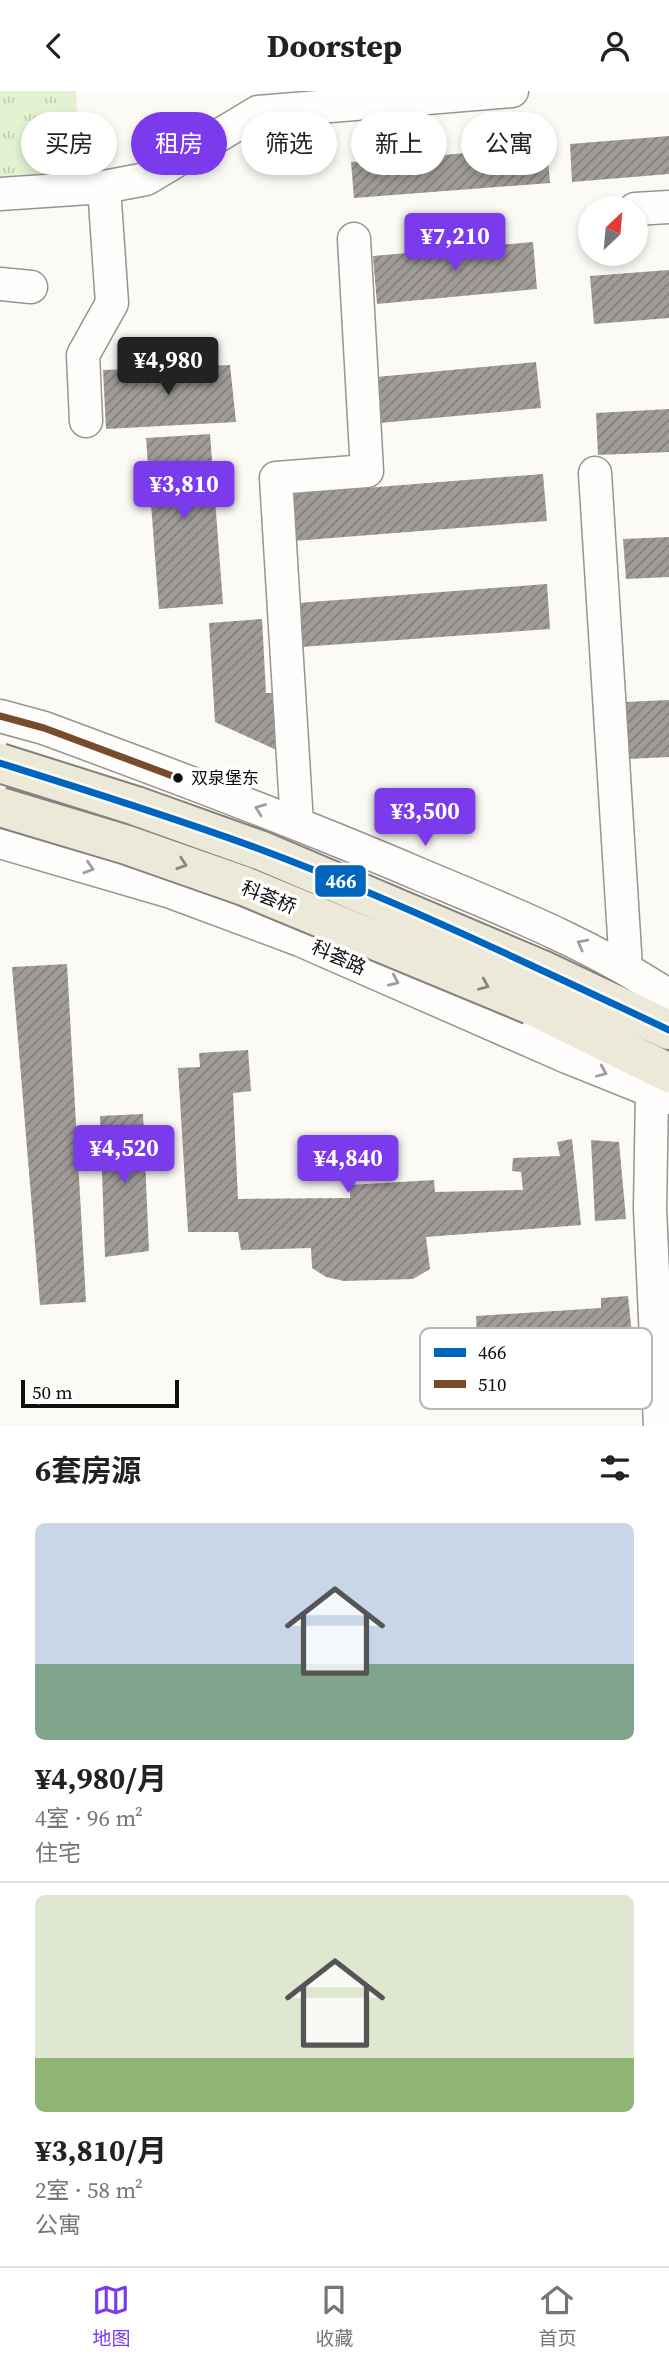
<!DOCTYPE html>
<html lang="zh">
<meta charset="utf-8">
<style>
:root{--surface:#fff;--page:#f6f6f6;--text:#222;--muted:#767676;--line:#e0e0e0;--accent:#7c3aed}
body{margin:0;font-family:"Source Serif 4","Noto Sans SC",serif;background:var(--page);color:var(--text);height:100vh;display:flex;flex-direction:column;font-size:26px;white-space:nowrap}
*{box-sizing:border-box;margin:0}
p{font-size:23px;color:var(--muted)}
.icon{flex:none;width:38px;height:38px;fill:none;stroke:currentColor;stroke-width:2;stroke-linecap:round;stroke-linejoin:round}
.map{position:relative;height:1335px;overflow:hidden}
.drawer{display:flex;flex-direction:column;background:var(--surface);flex:1}
.drawer>*{flex:none}
.hud{position:absolute;left:21px;top:21px;width:628px;height:63px;display:flex;gap:14px}
.needle{width:46px;rotate:26deg}
.tools{position:absolute;left:578px;top:105px;display:grid;gap:14px}
.tools a{display:grid;place-items:center;width:70px;height:70px;border-radius:50%;background:var(--surface);box-shadow:0 4px 10px #0003;font-size:35px}
.scale{position:absolute;left:21px;bottom:18px;width:158px;box-sizing:border-box;padding-left:7px;border:4px solid #0f0f0f;border-top:0;font-size:19px;line-height:24px;white-space:nowrap;color:#0f0f0f;-webkit-text-stroke:5px #fff;paint-order:stroke}
.price{position:absolute;translate:-50% -60px;padding:0 16px;border-radius:7px;background:var(--accent);color:#fff;font-size:23px;line-height:46px;filter:drop-shadow(0 2px 4px #0008)}
.price::after{content:'';position:absolute;left:50%;top:42px;width:21px;height:16px;margin-left:-10px;background:inherit;clip-path:polygon(0 0,100% 0,50% 100%)}
.price.active{background:#222;color:#fff}
ul{padding:0;list-style:none}
li{display:grid;align-content:center;gap:14px;height:371px;padding:0 35px}
li+li{border-top:2px solid var(--line)}
li span{display:grid;place-items:center;height:217px;border-radius:10px;color:#555}
li>.icon{margin-inline-start:auto}
span .icon{width:126px;height:126px;fill:#fffc;stroke-width:1}
li b{font-size:30px}
h2{display:flex;justify-content:space-between;align-items:center;height:84px;padding:0 35px;font-size:30px}
.chip{padding:0 24px;border-radius:32px;background:var(--surface);box-shadow:0 4px 10px #0003;font-size:24px;line-height:63px}
.chip.active{background:var(--accent);color:#fff}
header{display:flex;justify-content:space-between;align-items:center;height:91px;padding:0 35px;background:var(--surface);font-size:32px;font-weight:700}
.tab-bar{display:flex;justify-content:space-around;align-items:center;height:98px;border-top:2px solid var(--line);background:var(--surface);font-size:19px;color:var(--muted)}
.tab-bar a{display:grid;justify-items:center;gap:4px}
.tab-bar .active{color:var(--accent)}
.map>svg:first-child{display:block}
.grass{fill:url(#grass-tufts)}
.building{fill:url(#building-hatch)}
.lines{fill:none;stroke-linecap:round;stroke-linejoin:round}
.minor-casing{stroke:#969592;stroke-width:35}
.major-casing{stroke:#83827f;stroke-width:42}
.minor{stroke:#fffefd;stroke-width:32}
.major{stroke:#ede9d9;stroke-width:38}
.major-bridge-casing{stroke:#83827f;stroke-width:42;stroke-linecap:butt}
.major-bridge{stroke:#ede9d9;stroke-width:38}
.bus-1-casing{stroke:#fff;stroke-width:12}
.bus-2-casing{stroke:#fff;stroke-width:12}
.bus-1{stroke:#0065bd;stroke-width:7}
.bus-2{stroke:#7a4b2a;stroke-width:7}
.oneway{stroke:#9f9e9e}
.oneway2{stroke:#89877e}
.bus-dot{fill:#0f0f0f;stroke:#fff;stroke-width:2.5}
.labels{text-anchor:middle;dominant-baseline:central;stroke-width:7;stroke-linejoin:round;paint-order:stroke}
.bus-label{font-size:17px;fill:#0f0f0f;stroke:#fff;text-anchor:start}
.street-label{font-size:19px;fill:#0f0f0f;stroke:#fff}
.key{fill:#fff;stroke:#b7b7b7;stroke-width:2}
.key-label{font-size:19px;fill:#0f0f0f}
.line-badge{stroke:#fff;stroke-width:2.5}
.badge-label{font-size:19px;text-anchor:middle;font-weight:bold;fill:#fff}
</style>
<header><svg class="icon" aria-label="back" viewBox="0 0 24 24"><path d="M15 5l-7 7 7 7"/></svg>Doorstep<svg class="icon" aria-label="person" viewBox="0 0 24 24"><circle cx="12" cy="8" r="4"/><path d="M4 21q1-7 8-7t8 7"/></svg></header>
<div class="map">
<svg width="669" height="1335" viewBox="0 0 669 1335">
<defs>
<pattern id="grass-tufts" width="24" height="20" patternUnits="userSpaceOnUse" patternTransform="scale(1.75)"><rect width="24" height="20" fill="#e3f3d1"/><path d="M3 7l-1-3M5 7V3M7 7l1-3M15 17l-1-3M17 17v-4M19 17l1-3" fill="none" stroke="#c2cfb2"/></pattern>
<pattern id="building-hatch" width="6" height="6" patternUnits="userSpaceOnUse" patternTransform="scale(1.75)"><rect width="6" height="6" fill="#a09d99"/><path d="M-1 1l2-2M0 6l6-6M5 7l2-2" fill="none" stroke="#817e7b"/></pattern>
</defs>
<rect width="100%" height="100%" fill="#fcfaf4"/>
<path class="grass" d="M0 0H76L81 90 0 96Z"/>
<path class="building" d="M669 45V83L572 91 570 53Z
M547 56 550 92 354 107 351 71Z
M533 151 537 198 377 213 373 165Z
M669 179V227L594 233 590 185Z
M536 271 541 317 380 332 376 286Z
M230 274 236 331 106 338 103 279Z
M669 318V361L598 364 596 322Z
M210 343 223 513 159 518 146 347Z
M543 383 547 430 293 450 289 403Z
M669 446V486L626 488 623 448Z
M547 493 550 538 301 556 298 512Z
M262 528 266 602H277L283 662 215 631 209 532Z
M669 609V666L628 668 625 611Z
M67 873 86 1211 40 1214 12 876Z
M248 959 251 1000 233 1002 238 1108 350 1107V1094L434 1089 435 1101 523 1099 521 1081 512 1080 513 1067 560 1065 557 1051 572 1048 581 1134 426 1146 430 1178 413 1188 344 1190 326 1186 312 1177 311 1157 241 1159 238 1141H188L178 977 200 976 199 962Z
M143 1023 149 1160 105 1166 100 1025Z
M591 1049 619 1051 626 1128 595 1130Z
M628 1205 636 1282 480 1294 476 1225 601 1217V1207Z"/>
<g class="lines">
<defs>
<path id="minor" d="M0 103 104 96 146 88 258 21 512 0
M635 118 669 116
M0 193 31 196
M86 330 83 264 112 212 104 96
M595 382 626 877
M0 625 44 637C171 684 297 731 421 784 507 820 591 853 669 905
M297 733 276 387 367 380 354 148
M0 751 171 801 300 849 567 966 669 1007
M652 1002 650 1118 660 1335"/>
<path id="major" d="M542 879 669 939
M531 914 669 982"/>
</defs>
<use href="#minor" class="minor-casing"/>
<use href="#major" class="major-casing"/>
<use href="#minor" class="minor"/>
<use href="#major" class="major"/>
<defs>
<path id="major-bridge" d="M0 672 136 715 262 760 542 879
M0 716 127 754 244 795 531 914"/>
</defs>
<use href="#major-bridge" class="major-bridge-casing"/>
<use href="#major-bridge" class="major-bridge"/>
<defs>
<path id="bus-1" d="M0 672C88 700 176 727 262 759 401 811 535 876 669 939"/>
<path id="bus-2" d="M0 625 44 637 178 687"/>
</defs>
<use href="#bus-1" class="bus-1-casing"/>
<use href="#bus-2" class="bus-2-casing"/>
<use href="#bus-1" class="bus-1"/>
<use href="#bus-2" class="bus-2"/>
</g>
<defs><path id="oneway-chevron" d="M-2-3.5L2.5 0L-2 3.5" fill="none" stroke-width="1.6" stroke-linecap="round" stroke-linejoin="round" transform="scale(1.75)"/></defs>
<g class="oneway">
<use href="#oneway-chevron" transform="translate(260 718) rotate(-159)"/>
<use href="#oneway-chevron" transform="translate(89 777) rotate(17)"/>
<use href="#oneway-chevron" transform="translate(582 853) rotate(-152)"/>
<use href="#oneway-chevron" transform="translate(394 890) rotate(24)"/>
<use href="#oneway-chevron" transform="translate(602 981) rotate(23)"/>
</g>
<g class="oneway2">
<use href="#oneway-chevron" transform="translate(182 773) rotate(19)"/>
<use href="#oneway-chevron" transform="translate(484 894) rotate(23)"/>
</g>
<circle class="bus-dot" cx="178" cy="687" r="6"/>
<g class="labels">
<g class="bus-label">
<text x="191" y="687">双泉堡东</text>
</g>
<g class="street-label">
<text transform="translate(269 806) rotate(22)">科荟桥</text>
<text transform="translate(339 866) rotate(24)">科荟路</text>
</g>
</g>
<rect x="420" y="1237" width="232" height="81" rx="10" class="key"/>
<rect x="434" y="1257" width="32" height="9" fill="#0065bd"/>
<rect x="434" y="1289" width="32" height="8" fill="#7a4b2a"/>
<g class="key-label">
<text x="478" y="1268">466</text>
<text x="478" y="1300">510</text>
</g>
<rect class="line-badge" x="314" y="773" width="53" height="34" rx="7" fill="#0065bd"/>
<g class="badge-label">
<text x="341" y="797">466</text>
</g>
</svg>
<div class="tools">
<a><svg class="needle" viewBox="-14 -14 28 28"><path d="M0-13l5 13h-10z" fill="#e53935"/><path d="M0 13l5-13h-10z" fill="#767676"/></svg></a>
</div>
<div class="scale">50 m</div>
<b class="price" style="left:455px;top:182px">¥7,210</b>
<b class="price active" style="left:168px;top:306px">¥4,980</b>
<b class="price" style="left:184px;top:430px">¥3,810</b>
<b class="price" style="left:425px;top:757px">¥3,500</b>
<b class="price" style="left:124px;top:1094px">¥4,520</b>
<b class="price" style="left:348px;top:1104px">¥4,840</b>
<div class="hud">
<a class="chip">买房</a>
<a class="chip active">租房</a>
<a class="chip">筛选</a>
<a class="chip">新上</a>
<a class="chip">公寓</a>
</div>
</div>
<section class="drawer">
<h2>6套房源<svg class="icon" aria-label="filters" viewBox="0 0 24 24"><path d="M4 7h16M4 17h16"/><circle cx="9" cy="7" r="2"/><circle cx="15" cy="17" r="2"/></svg></h2>
<ul>
<li><span style="background:linear-gradient(#c9d6e8 65%,#7fa58c 0)"><svg class="icon" aria-label="home" viewBox="0 0 24 24"><path d="M3 11l9-7 9 7M6 9v11h12V9"/></svg></span><div><b>¥4,980/月</b><p>4室 · 96 m²</p><p>住宅</p></div></li>
<li><span style="background:linear-gradient(#dfe7d0 75%,#8fb573 0)"><svg class="icon" aria-label="home" viewBox="0 0 24 24"><path d="M3 11l9-7 9 7M6 9v11h12V9"/></svg></span><div><b>¥3,810/月</b><p>2室 · 58 m²</p><p>公寓</p></div></li>
</ul>
</section>
<nav class="tab-bar">
<a class="active"><svg class="icon" aria-label="map" viewBox="0 0 24 24"><path d="M3 6l6-2 6 2 6-2v14l-6 2-6-2-6 2zM9 4v14M15 6v14"/></svg>地图</a>
<a><svg class="icon" aria-label="saved" viewBox="0 0 24 24"><path d="M7 4h10v16l-5-4-5 4z"/></svg>收藏</a>
<a><svg class="icon" aria-label="home" viewBox="0 0 24 24"><path d="M3 11l9-7 9 7M6 9v11h12V9"/></svg>首页</a>
</nav>
